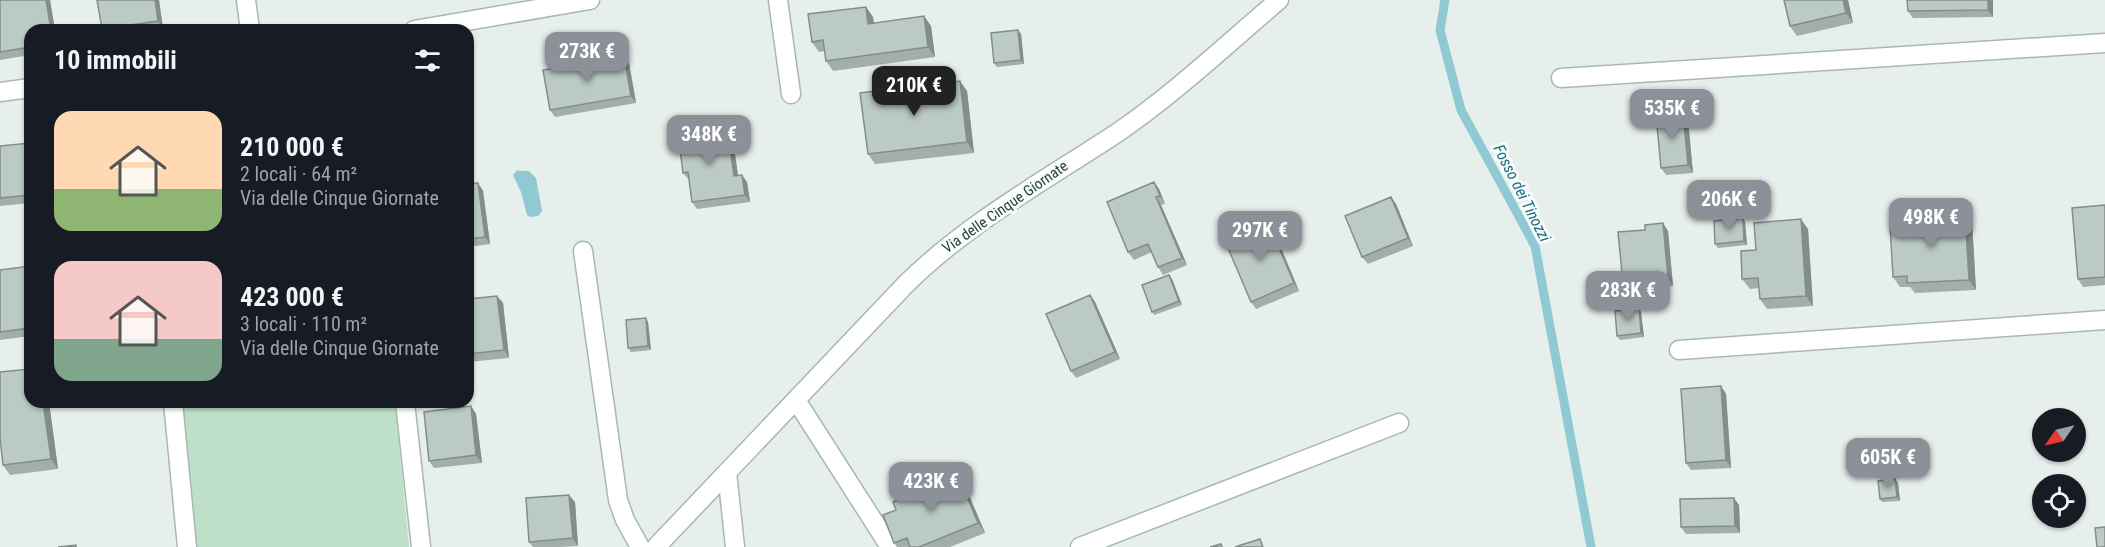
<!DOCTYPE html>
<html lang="it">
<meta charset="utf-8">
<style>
:root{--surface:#171b24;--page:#242831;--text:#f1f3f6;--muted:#9ea1a6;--accent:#8c9099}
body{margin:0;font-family:"Roboto Condensed",sans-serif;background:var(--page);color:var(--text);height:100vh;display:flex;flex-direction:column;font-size:22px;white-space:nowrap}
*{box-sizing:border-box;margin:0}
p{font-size:20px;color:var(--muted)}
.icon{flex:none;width:33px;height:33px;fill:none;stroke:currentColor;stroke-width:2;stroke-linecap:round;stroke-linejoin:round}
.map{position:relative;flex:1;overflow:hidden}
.sheet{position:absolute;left:24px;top:24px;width:450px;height:384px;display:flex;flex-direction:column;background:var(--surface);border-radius:18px;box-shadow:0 2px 4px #0004}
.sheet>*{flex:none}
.needle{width:39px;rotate:236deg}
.buttons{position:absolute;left:2032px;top:408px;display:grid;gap:12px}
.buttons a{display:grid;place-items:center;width:54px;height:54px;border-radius:50%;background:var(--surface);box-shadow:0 2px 4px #0004;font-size:30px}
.price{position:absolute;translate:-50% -51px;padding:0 14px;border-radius:12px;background:var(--accent);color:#fff;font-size:20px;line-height:39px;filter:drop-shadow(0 2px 3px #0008)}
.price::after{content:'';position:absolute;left:50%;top:36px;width:18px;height:14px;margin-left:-9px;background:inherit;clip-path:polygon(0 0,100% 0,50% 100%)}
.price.active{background:#222;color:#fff}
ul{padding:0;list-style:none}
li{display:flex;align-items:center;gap:18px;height:150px;padding:0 30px}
li span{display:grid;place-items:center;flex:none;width:168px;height:120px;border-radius:18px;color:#555}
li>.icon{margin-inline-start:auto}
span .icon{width:72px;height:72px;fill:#fffc;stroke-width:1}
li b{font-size:26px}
h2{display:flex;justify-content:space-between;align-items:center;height:72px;padding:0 30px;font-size:26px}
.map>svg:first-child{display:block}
.green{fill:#bfe0c8}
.water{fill:#8ec9d4}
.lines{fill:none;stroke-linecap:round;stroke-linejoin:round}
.stream{stroke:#8ec9d4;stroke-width:9}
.street-casing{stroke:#a8b8b2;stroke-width:21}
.street{stroke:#fff;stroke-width:18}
.wall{fill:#a1aea9}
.shaded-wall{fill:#838d89}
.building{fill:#bbcac4;stroke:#838d89;stroke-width:1.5}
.labels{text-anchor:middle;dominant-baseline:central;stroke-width:6;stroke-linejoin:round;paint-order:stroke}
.street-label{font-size:15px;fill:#24423a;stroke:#f7fbf9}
.water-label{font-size:16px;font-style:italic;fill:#1c6f80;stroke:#f7fbf9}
</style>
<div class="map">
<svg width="2105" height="547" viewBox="0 0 2105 547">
<rect width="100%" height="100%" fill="#e6efeb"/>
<path class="green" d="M180 402H395L409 547H192Z"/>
<path class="water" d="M517 170 520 171H529L536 178 542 211 538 216 530 217 527 215 521 192 513 175Z"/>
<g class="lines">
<path class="stream" d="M1445 0 1440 30 1461 110 1535 246 1591 547"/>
<defs>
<path id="street" d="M246 0 250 30
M778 0 791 94
M414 30 590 0
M1561 78 2105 43
M0 92 30 88
M583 251 618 500 625 520 640 547
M1679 350 2105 320
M796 400 890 547
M173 402 187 547
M405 402 421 547
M727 472 735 547
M656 547 906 284C968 223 1044 181 1117 133 1174 94 1226 45 1279 0
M1080 547 1399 423"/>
</defs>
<use href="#street" class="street-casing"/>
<use href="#street" class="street"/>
</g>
<path class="wall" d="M0 0H50L55 30H30V55L0 60Z
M97 0H159L163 29 154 30H102Z
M1784 0H1848L1853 23 1797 36 1790 26Z
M1993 0V17L1913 18 1908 11Z
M866 7 873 17 874 23 924 16 931 26 935 57 833 71 826 61 825 51 819 52 812 42Z
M1021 34 1024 64 997 67 994 63Z
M629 63 636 103 555 117 550 110Z
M967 91 974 153 875 164 868 154Z
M1683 113 1688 120 1693 173 1666 175 1661 168Z
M705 129 710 136 728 133 733 140 738 176 747 182 750 202 697 209 692 202 689 180 683 173Z
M30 143V203L0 206V146Z
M1154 182 1159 189 1165 204 1161 205 1187 265 1163 275 1158 267 1152 252 1134 260 1128 252Z
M478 183 483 191 490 244 468 247V184Z
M1396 204 1413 246 1368 264 1362 257Z
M2105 205V285L2083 287 2078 279Z
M1743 218 1745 222 1747 245 1718 248 1715 244Z
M1268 222 1273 229 1299 291 1256 309 1251 302Z
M1972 222 1976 290 1915 293 1910 287H1900L1893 277 1912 224Z
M1808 229 1813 306 1767 309 1760 299 1759 288 1750 289 1742 279 1756 250Z
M1668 231 1673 286 1628 290 1623 283Z
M30 266V336L0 340V270Z
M1169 275 1172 279 1182 305 1154 315 1152 312Z
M1090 295 1095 302 1120 359 1076 378 1071 371Z
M497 296 503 303 509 358 468 362V299Z
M1641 312 1644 337 1620 340 1617 336Z
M648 322 651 350 631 352 628 348Z
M1721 386 1726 394 1731 468 1691 470 1686 463Z
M30 402H49L58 469 10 475 3 465Z
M471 406 476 414 482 463 434 468 429 461Z
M1895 479 1898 483 1900 501 1882 502 1880 499Z
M963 481 985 533 950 547H897L894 543Z
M575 502 578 546 560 547H533L529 542Z
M1739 505 1740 533 1686 534 1681 527Z"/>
<path class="shaded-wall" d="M46 0H50L55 30H51Z
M155 0H159L163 29 158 21Z
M1843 0H1848L1853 23 1846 13Z
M1988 0H1993V17L1988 10Z
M866 7 873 17 875 34 868 24Z
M924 16 931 26 935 57 928 47Z
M1018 30 1021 34 1024 64 1021 60Z
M624 56 629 63 636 103 631 96Z
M960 81 967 91 974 153 967 142Z
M1683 113 1688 120 1693 173 1688 165Z
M728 133 733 140 739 183 734 176Z
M742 175 747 182 750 202 745 195Z
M1154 182 1159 189 1165 204 1160 196Z
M478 183 483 191 490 244 485 237Z
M1156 197 1161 205 1187 265 1182 258Z
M1391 197 1396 204 1413 246 1408 238Z
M1965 212 1972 222 1976 290 1969 280Z
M1743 218 1745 222 1747 245 1744 241Z
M1801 219 1808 229 1813 306 1806 296Z
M1268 222 1273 229 1299 291 1294 283Z
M1663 223 1668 231 1673 286 1668 278Z
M1169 275 1172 279 1182 305 1179 301Z
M1090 295 1095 302 1120 359 1115 352Z
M497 296 503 303 509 358 504 350Z
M1639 308 1641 312 1644 337 1641 333Z
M646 318 648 322 651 350 648 346Z
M1721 386 1726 394 1731 468 1726 460Z
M43 402H49L58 469 51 459Z
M471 406 476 414 482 463 476 455Z
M956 471 963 481 985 533 978 523Z
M1895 479 1898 483 1900 501 1897 497Z
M569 495 575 502 578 546 573 538Z
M1734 498 1739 505 1740 533 1735 526Z"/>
<path class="building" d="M0 0H46L51 30H30V47L0 52Z
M97 0H155L158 21 102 29Z
M1784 0H1843L1846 13 1790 26Z
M1907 0H1988V10L1908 11Z
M866 7 868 24 924 16 928 47 826 61 823 40 812 42 808 14Z
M1018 30 1021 60 994 63 991 33Z
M624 56 631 96 550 110 543 70Z
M960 81 967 142 868 154 860 93Z
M1683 113 1688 165 1661 168 1656 115Z
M705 129 706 136 728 133 734 176 742 175 745 195 692 202 688 172 683 173 678 132Z
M30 143V195L0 198V146Z
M1154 182 1160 196 1156 197 1182 258 1158 267 1148 244 1128 252 1107 202Z
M478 183 485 237 468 239V184Z
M1391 197 1408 238 1362 257 1345 216Z
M2105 205V277L2078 279 2072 208Z
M1965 212 1969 280 1907 283V276L1893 277 1890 225 1912 224V215Z
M1743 218 1744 241 1715 244 1714 221Z
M1801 219 1806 296 1760 299 1758 278 1742 279 1741 251 1756 250 1754 223Z
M1268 222 1294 283 1251 302 1225 241Z
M1663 223 1668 278 1623 283 1618 232 1645 230V225Z
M30 266V328L0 332V270Z
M1169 275 1179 301 1152 312 1142 285Z
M1090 295 1115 352 1071 371 1046 314Z
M497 296 504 350 468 354V299Z
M1639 308 1641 333 1617 336 1615 311Z
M646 318 648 346 628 348 626 320Z
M30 369V402H43L51 459 3 465 0 438V372Z
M1721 386 1726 460 1686 463 1681 389Z
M471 406 476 455 429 461 424 412Z
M956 471 978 523 919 547H910L907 538 894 543 883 515 896 510 893 502 931 486 929 482Z
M1895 479 1897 497 1880 499 1878 481Z
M569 495 573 538 529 542 526 498Z
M1734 498 1735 526 1681 527 1680 499Z
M2105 527V547H2097L2095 528Z
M1260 539 1263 547H1235Z
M1221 544 1222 547H1210Z
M76 545V547H58Z"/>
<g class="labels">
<g class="street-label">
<text transform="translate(1005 207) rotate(-35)">Via delle Cinque Giornate</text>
</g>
<g class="water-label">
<text transform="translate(1522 193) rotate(63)">Fosso dei Tinozzi</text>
</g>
</g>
</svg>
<div class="buttons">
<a><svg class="needle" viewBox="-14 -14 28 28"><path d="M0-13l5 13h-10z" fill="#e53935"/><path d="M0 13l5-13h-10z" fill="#9ea1a6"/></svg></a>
<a><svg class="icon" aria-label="locate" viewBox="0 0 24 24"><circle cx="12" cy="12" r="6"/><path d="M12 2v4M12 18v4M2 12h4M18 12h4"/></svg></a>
</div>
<b class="price" style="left:587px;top:83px">273K €</b>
<b class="price active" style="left:914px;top:117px">210K €</b>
<b class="price" style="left:1672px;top:140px">535K €</b>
<b class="price" style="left:709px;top:166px">348K €</b>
<b class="price" style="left:1729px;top:231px">206K €</b>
<b class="price" style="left:1931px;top:249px">498K €</b>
<b class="price" style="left:1260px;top:262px">297K €</b>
<b class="price" style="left:1628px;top:322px">283K €</b>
<b class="price" style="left:1888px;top:489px">605K €</b>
<b class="price" style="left:931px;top:513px">423K €</b>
<section class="sheet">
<h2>10 immobili<svg class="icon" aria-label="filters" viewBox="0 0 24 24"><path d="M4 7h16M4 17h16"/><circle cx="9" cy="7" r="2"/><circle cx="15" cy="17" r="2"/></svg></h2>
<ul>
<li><span style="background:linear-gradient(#ffd9b3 65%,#8fb573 0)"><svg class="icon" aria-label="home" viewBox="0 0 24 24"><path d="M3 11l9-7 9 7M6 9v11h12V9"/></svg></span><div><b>210 000 €</b><p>2 locali · 64 m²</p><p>Via delle Cinque Giornate</p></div></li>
<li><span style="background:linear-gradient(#f6c9c9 65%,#7fa58c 0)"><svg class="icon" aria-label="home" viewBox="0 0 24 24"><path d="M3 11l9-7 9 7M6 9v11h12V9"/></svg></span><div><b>423 000 €</b><p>3 locali · 110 m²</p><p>Via delle Cinque Giornate</p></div></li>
</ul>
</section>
</div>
